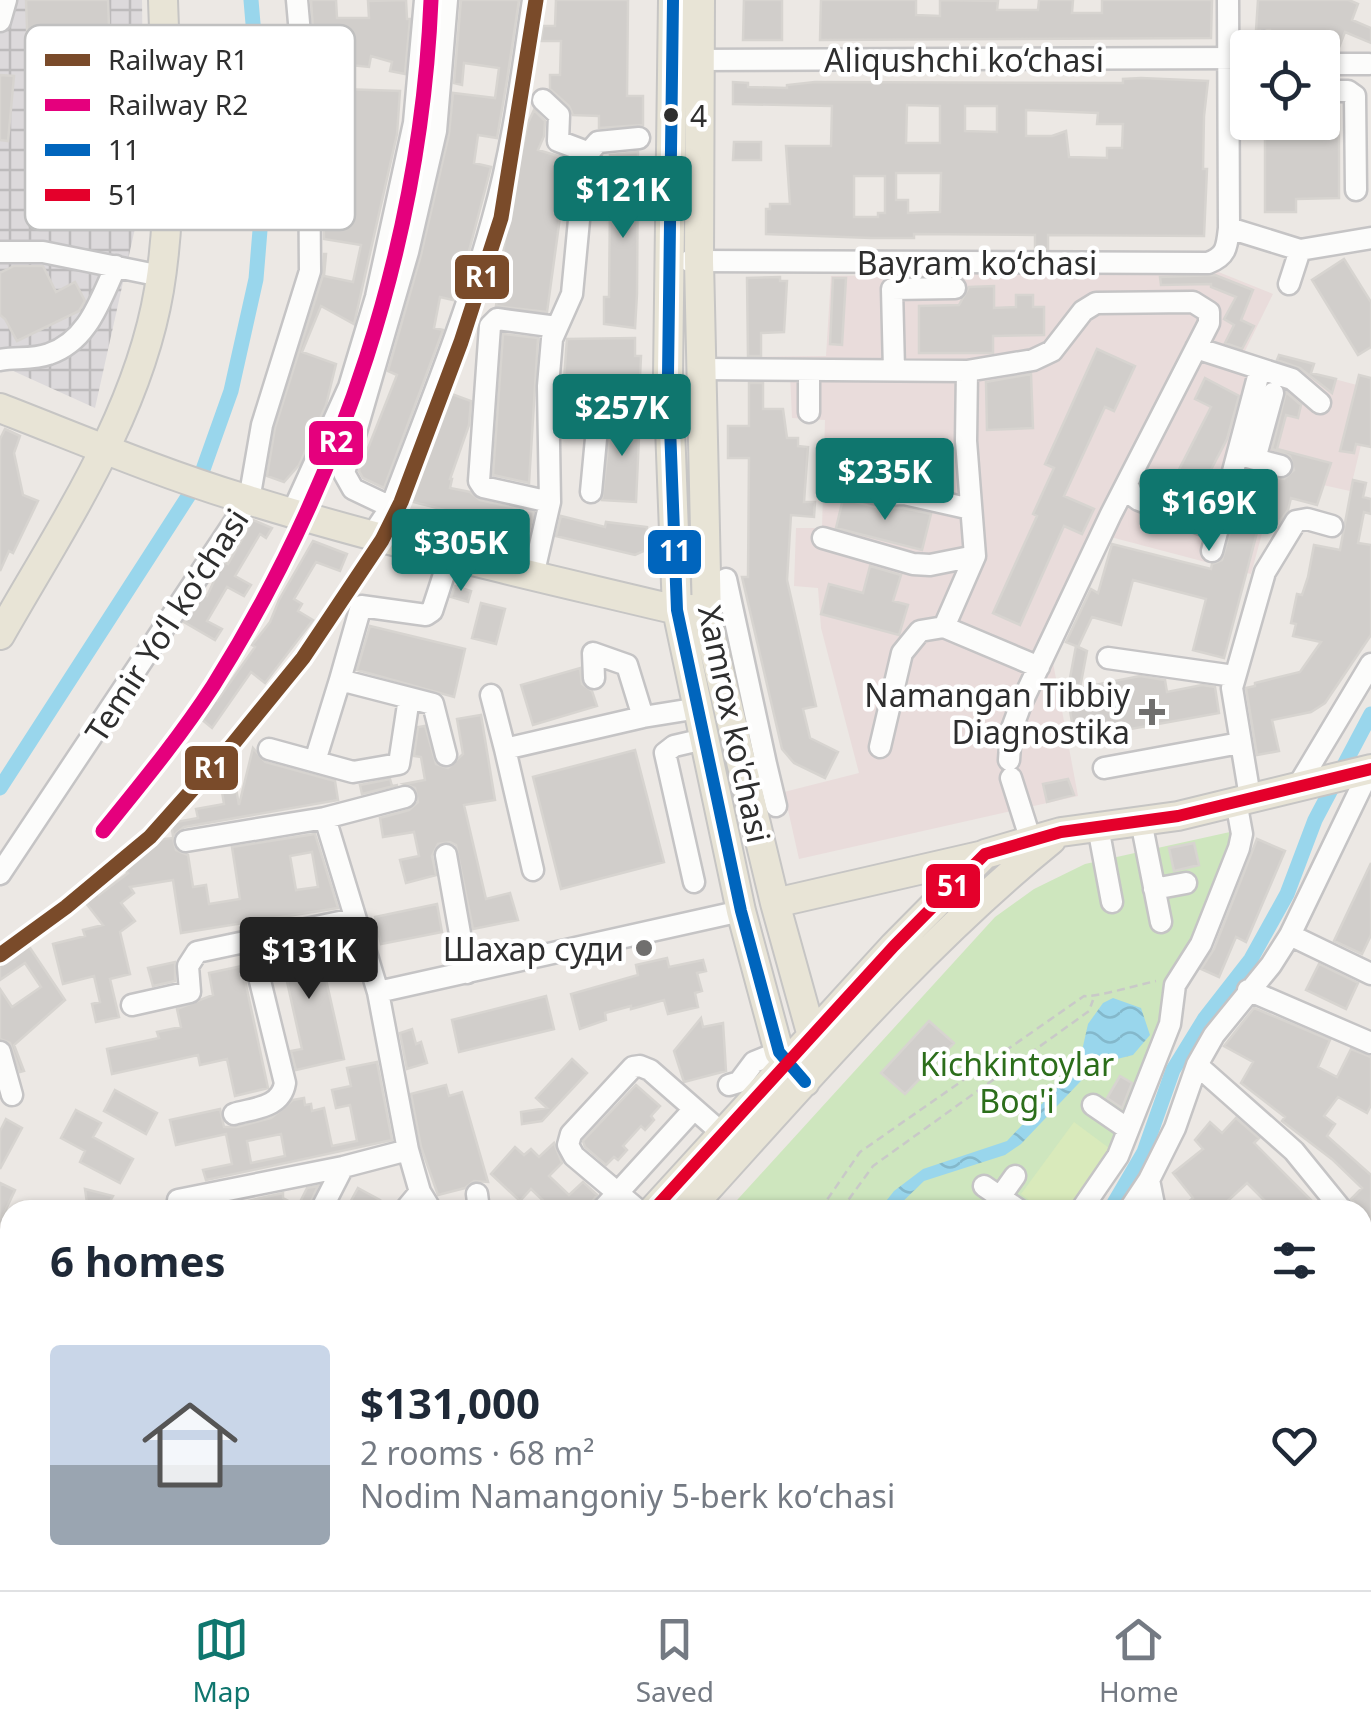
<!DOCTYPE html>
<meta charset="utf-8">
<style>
:root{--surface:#fff;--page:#f6f6f7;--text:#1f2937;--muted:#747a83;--line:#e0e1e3;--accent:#0f766e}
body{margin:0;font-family:"Noto Sans",sans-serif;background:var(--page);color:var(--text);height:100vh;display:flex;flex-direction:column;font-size:38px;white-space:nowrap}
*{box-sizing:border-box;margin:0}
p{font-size:32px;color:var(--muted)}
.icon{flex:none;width:55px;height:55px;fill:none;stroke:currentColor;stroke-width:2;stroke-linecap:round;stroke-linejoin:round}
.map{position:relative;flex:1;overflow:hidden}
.side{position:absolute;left:0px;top:1200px;width:1372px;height:390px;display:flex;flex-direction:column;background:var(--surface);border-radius:30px 30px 0 0;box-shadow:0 2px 8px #0004}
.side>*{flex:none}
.fabs{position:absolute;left:1230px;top:30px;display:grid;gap:20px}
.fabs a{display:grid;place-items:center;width:110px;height:110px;border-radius:10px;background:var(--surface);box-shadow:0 2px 8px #0004;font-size:50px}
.price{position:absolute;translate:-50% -85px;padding:0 22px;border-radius:10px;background:var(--accent);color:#fff;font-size:32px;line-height:65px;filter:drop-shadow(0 2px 5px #0008)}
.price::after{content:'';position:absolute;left:50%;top:60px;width:30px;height:22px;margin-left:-15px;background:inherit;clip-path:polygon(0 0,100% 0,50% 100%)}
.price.current{background:#222;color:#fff}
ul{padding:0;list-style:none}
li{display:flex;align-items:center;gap:30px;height:250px;padding:0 50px}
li+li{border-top:2px solid var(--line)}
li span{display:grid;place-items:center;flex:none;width:280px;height:200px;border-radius:10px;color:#555}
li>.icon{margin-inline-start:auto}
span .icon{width:120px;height:120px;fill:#fffc;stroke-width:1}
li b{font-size:42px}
h2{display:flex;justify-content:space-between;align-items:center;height:120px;padding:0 50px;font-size:42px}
.tabs{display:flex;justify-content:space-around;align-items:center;height:140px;border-top:2px solid var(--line);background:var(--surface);font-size:28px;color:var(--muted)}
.tabs a{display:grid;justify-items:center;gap:5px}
.tabs .current{color:var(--accent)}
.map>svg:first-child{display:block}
.industrial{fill:url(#industrial-grid)}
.medical{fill:#e9dcdb}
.park{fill:#cee6be}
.pitch{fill:#d9eabb}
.water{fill:url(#water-waves)}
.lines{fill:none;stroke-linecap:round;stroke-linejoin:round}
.canal{stroke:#99d6ec;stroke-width:15}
.building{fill:#d1cecb;stroke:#d7d4d0;stroke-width:2.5;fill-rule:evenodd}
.minor-casing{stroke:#c5c4c5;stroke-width:25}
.major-casing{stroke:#c6c5c4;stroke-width:32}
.path{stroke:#c9c9c8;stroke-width:2.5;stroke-dasharray:8 5;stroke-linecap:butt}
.minor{stroke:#fcfcfb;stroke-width:20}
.major{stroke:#e8e4d6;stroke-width:28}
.bus-1-casing{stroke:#fff;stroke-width:20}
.bus-2-casing{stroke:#fff;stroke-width:20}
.bus-1{stroke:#0065bd;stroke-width:12}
.bus-2{stroke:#e4002b;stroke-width:12}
.rail-1-casing{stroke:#fff;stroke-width:22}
.rail-2-casing{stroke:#fff;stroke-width:22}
.rail-1{stroke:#7a4b2a;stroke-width:15}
.rail-2{stroke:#e5007d;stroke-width:15}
.bus-dot{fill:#2e2e2e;stroke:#fff;stroke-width:4}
.poi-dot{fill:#706f6e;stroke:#fff;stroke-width:4}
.labels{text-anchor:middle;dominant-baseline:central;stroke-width:9;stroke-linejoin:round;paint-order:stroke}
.bus-label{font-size:30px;fill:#2e2e2e;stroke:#fff;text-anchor:start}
.street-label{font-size:32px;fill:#2e2e2e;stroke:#fff}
.poi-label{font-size:32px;fill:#2e2e2e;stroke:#fff;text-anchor:end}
.park-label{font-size:32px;fill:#2c6e1b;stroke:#fff}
.key{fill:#fff;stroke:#c0c0c0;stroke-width:2.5}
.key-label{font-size:28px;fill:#2e2e2e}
.line-badge{stroke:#fff;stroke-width:4}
.badge-label{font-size:28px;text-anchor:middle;font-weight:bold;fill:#fff}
</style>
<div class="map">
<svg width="1371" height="1590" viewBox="0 0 1371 1590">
<defs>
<pattern id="industrial-grid" width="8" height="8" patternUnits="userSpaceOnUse" patternTransform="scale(2.5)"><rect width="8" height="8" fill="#dcd9db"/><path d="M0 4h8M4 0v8" fill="none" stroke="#bdbbbc"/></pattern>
<pattern id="water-waves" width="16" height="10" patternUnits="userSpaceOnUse" patternTransform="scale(2.5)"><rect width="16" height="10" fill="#99d6ec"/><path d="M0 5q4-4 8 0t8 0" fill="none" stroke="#84b8cb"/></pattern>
</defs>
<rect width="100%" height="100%" fill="#ece8e4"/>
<path class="industrial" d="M0 0H142L144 188 95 408 0 365Z"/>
<path class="medical" d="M1211 269 1273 294 1243 355 1357 385 1361 445 1350 491 1278 475 1251 574 1103 535 1051 652 1078 796 799 859 784 792 859 773 821 628 818 588 794 586 796 528H822L825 420 792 418 790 374 750 375V357L826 356 831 276Z"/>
<path class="park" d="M1248 828 1120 1164 1091 1210H728L995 917 1034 889 1085 864Z
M423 1580H797L796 1590H416Z"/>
<path class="pitch" d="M1074 1122 1113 1151 1070 1210H1042L1021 1194Z"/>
<path class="water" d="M1113 998 1141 1008 1150 1035 1133 1055 1097 1064 1021 1144 1005 1155 924 1181 894 1210H879L894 1191 923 1169 1007 1141 1079 1064 1088 1024 1103 1003Z"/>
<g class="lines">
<path class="canal" d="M0 788 200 478 231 391 256 279 261 218 264 153 251 0
M1110 1210 1144 1152 1173 1070 1205 1018 1251 959 1287 894 1315 820 1371 714
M815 1590 816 1580"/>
</g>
<path class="building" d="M26 0H108L114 164 32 167Z
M311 0H336L337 18H369L368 1 406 0 407 19H410L405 74 390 71 392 62 371 56 369 67 340 64 341 89 400 91 397 134 354 324 321 306 302 352 336 364 326 405 299 465 284 482 267 476 275 428 323 275 324 254H326L324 276 353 282 361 245 324 239 323 137 318 51H330V30H313Z
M461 0H519L507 80 497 138 478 135 474 163 491 167 469 251 453 300 440 297 434 328 443 330 384 488 363 478 359 471 397 375 388 371 421 255 449 134 453 93 495 98 499 68 464 63 462 85 454 83Z
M556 0H628L627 96H643V125L599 128V116L573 115 569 106 550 89V75H560L561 41H541L543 26H555Z
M744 0H782V40H743Z
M821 0H916V15L940 16V0L998 1 997 10H1038L1039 0H1073L1072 13H1102V0H1212L1211 38 820 40Z
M1258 0H1349L1358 4 1352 20 1371 28V43L1345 32 1338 50H1322V48L1290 44 1277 38 1270 30 1256 31Z
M0 75 14 76 8 141 0 140Z
M1141 78 1208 81 1204 116 1203 169H1207L1204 236 1048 235V249H1035V235L914 234V238H871L766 234V209H770V204H790L786 146H831L832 106 733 104V82L748 83V87L787 88V85L815 82 1123 83V79ZM907 105 940 106V143H906ZM965 106H997V132L965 131ZM1026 110 1098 113 1097 124H1123L1122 148H1107V158L1069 157 1066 131 1052 136H1026ZM896 173H941L940 212 908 213V200H896ZM854 176H885V213H878V217H854Z
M1322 107H1339V198L1296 199V212H1265V138L1273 137 1274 129H1296V122H1322Z
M534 110 545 121 544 136 538 150 568 159 547 312 496 306 509 210 528 123Z
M734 142H761V160H733Z
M638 152 637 294 635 328 604 324V297H609L610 205H604V187H610V155Z
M1344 259 1371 302V347L1358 355 1312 280Z
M14 266H43L56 292 75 282 85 301 79 311 17 341 5 319 0 315V273Z
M1215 275 1253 290 1241 320 1254 326 1242 349 1225 343 1234 325 1224 319 1236 297 1211 287V284L1161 285 1160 277Z
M780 277V281H787L784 332 761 333V356H748L747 278Z
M833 278H846L842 345 830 344Z
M994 286V308L1016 307V295H1033V307H1044V335L993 336V353H919V306L959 305 969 287Z
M503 334 538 338 529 483 493 475Z
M635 338V356H641L640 377 574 382V407H562L567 339Z
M1097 349 1135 366 1114 411 1105 407 1064 496 1094 509 1082 534 1064 526 1020 625 993 613 1037 516 1033 514 1054 468 1045 464Z
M1279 355 1314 364 1311 373 1336 379 1332 393 1300 368 1277 360Z
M1031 374 1033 428 987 430 986 382Z
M1359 375 1371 378V447L1356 444 1354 453 1340 451Z
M1205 378 1239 396 1227 439 1192 506 1167 493 1211 407 1195 399Z
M749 383H763V409H783L787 438H798V446L808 447 804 502H815L814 517 791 515 787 580 816 706 803 709 810 738 838 752 825 778 794 763 782 749 742 577H748L749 458H728V426H749Z
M1286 392 1301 405 1298 418 1286 415 1277 449 1331 463 1317 505 1291 498 1288 510 1277 525 1260 521 1224 658 1193 650 1206 599 1133 580 1121 625 1092 617 1078 647 1066 642 1091 589 1098 593 1112 544 1211 569 1212 564 1222 560 1246 475 1255 478 1256 474 1284 479 1294 470 1290 456 1272 449Z
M449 393 471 401 469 425 450 479H452L450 488 470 492 480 500 534 512 529 531 409 501Z
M612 414 640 415 636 502 602 500Z
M5 429 20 436 14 453 23 495 38 501 13 553 9 551 0 571V439Z
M1353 480 1366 483 1363 497 1371 499V514L1364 512 1358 543 1371 545V635L1325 703 1311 712 1272 720 1279 751 1257 755 1246 688 1255 686V683L1300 672 1321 642 1293 636 1296 624 1291 623 1297 594 1302 595 1308 577 1314 545 1340 550Z
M843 499 880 508H903L931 514 922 550 836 528Z
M561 516 605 527 606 522 647 527 646 550 635 555 556 536Z
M253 520 272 528 266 538 260 534 235 576 251 585 244 596 227 587 207 621 222 629 215 640 184 622 203 594 207 596 220 568 224 562 228 564Z
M313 541 347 554 340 571 316 562 294 599 302 604 298 611 313 620 265 683 251 672 212 728 200 718 214 699 217 701 255 647 252 645 270 622 279 600Z
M870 566 901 575 893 601 908 605 899 635 821 614 829 584 863 593Z
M455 586 471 591 468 602 451 597Z
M481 603 505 609 496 644 472 638Z
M370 626 465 649 454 697 357 670Z
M1076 646 1087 651 1080 688 1140 676 1165 680 1167 692 1202 685 1215 687 1219 713 1075 739 1067 694Z
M580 668 582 684 592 691 597 706 533 725 521 685Z
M481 715 495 800 464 805 486 899 510 893 518 920 473 929 456 845 450 842 438 844 432 856 436 875 406 883 400 860 419 856 414 832 383 837 380 818 409 810 418 802 415 788 404 784 425 780 421 757 414 756 418 727 425 726 436 764 448 768 463 754 457 719Z
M253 748 265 762 335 781 338 800 184 827 173 836 171 823 198 818 196 809 224 804 219 773 231 762 239 805Z
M635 750 664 862 561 889 533 777Z
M390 779 392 786 398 785 362 794 360 785Z
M1068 779 1074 795 1047 802 1043 784Z
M315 834 338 908 181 933 173 880 130 887 134 893 121 903 135 921 120 932 130 974 110 979 119 1017 96 1022 92 1004 100 1002 94 976 63 984 53 944 85 936 83 930 103 925 82 898 94 888 99 895 128 873 125 870 155 840 173 838 176 850 188 855 193 887 206 885 209 904 240 899 232 847ZM312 852 318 887 296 890 290 856Z
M1257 839 1285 851 1246 942 1236 937 1219 977 1201 969 1214 949Z
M1194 843 1199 865 1174 871 1169 848Z
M1371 863V935L1362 954 1334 941Z
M437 904 442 932 381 944 375 917Z
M324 939 327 951 320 953 344 1059 296 1070 291 1051 302 1049 286 977 274 980 267 951Z
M26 942 65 1000 14 1045 24 1071 20 1072 10 1043 0 1039V989L12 1007 41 987 25 963 0 980V960Z
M667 958 669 967 703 960 706 971 697 973 702 991 695 993 698 1007 668 1014 664 1000 631 1009V1006L605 1013 606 1020 580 1029 571 994 638 975 636 965Z
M175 962V981L153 986 148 968Z
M1319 964 1358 983 1346 1009 1306 990Z
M242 966 268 1088 235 1096 227 1059 200 1065 198 1055 112 1074 107 1049 159 1038 157 1032 181 1027 177 1009 213 995 209 973Z
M546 996 554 1029 459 1052 452 1020Z
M1254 1008 1330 1040 1318 1067 1337 1077 1351 1049 1371 1057V1105L1367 1113 1338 1097 1324 1116 1335 1124 1327 1136 1371 1175V1222L1351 1199 1362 1188 1333 1160 1282 1121 1285 1117 1241 1083 1253 1062 1224 1046Z
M701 1018 703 1027 723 1023 726 1071 684 1082 674 1051Z
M929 1021 954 1043 905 1094 881 1073Z
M412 1029 416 1044 421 1042 427 1063 407 1069 400 1033Z
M572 1059 587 1073 542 1121 522 1124 521 1112 547 1108 536 1098Z
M377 1062 392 1140 206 1180 203 1170 232 1164 226 1134 176 1145 170 1120 220 1109 224 1127H237L271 1118 293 1100 304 1098 305 1105 311 1104 312 1111 324 1108 332 1146 357 1141 350 1105 336 1108 332 1090 351 1086 347 1068ZM281 1134 285 1156 251 1163 247 1141Z
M1120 1076 1132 1083 1122 1108 1107 1098Z
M446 1085 449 1096 462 1092 488 1182 474 1181 465 1188 438 1195 421 1147 411 1094Z
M636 1085 660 1106 651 1116 654 1120 645 1130 641 1126 623 1146 627 1150 618 1160 614 1157 606 1165 585 1147 583 1141Z
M115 1090 157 1113 146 1134 104 1111Z
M76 1110 101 1123 93 1137 133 1159 120 1183 80 1162 85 1151 61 1138Z
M1236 1118 1259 1138 1254 1143 1321 1210H1258L1266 1202 1247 1183 1218 1210H1179L1193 1198 1173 1173 1203 1149 1195 1140 1210 1122 1222 1133Z
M6 1119 22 1128 0 1169V1131Z
M554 1143 562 1163 549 1176 569 1195 583 1182 597 1195 586 1210H553L531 1189 520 1201 491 1174 515 1147 524 1155 531 1149 539 1157Z
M0 1183 15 1190 0 1222Z
M318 1186 307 1210H251L255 1202 248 1201 283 1193V1198L298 1206 307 1188Z
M358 1188 380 1200 375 1210H346Z
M85 1189 113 1196 105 1210H88Z"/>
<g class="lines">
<defs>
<path id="minor" d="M0 21 6 0
M1264 48V42
M689 60 1248 58
M1322 64H1369
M1322 91H1348L1355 96 1356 190
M543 100 559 115 558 141 587 152
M1229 228 1300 250 1371 238
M0 252H43L161 276
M689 261 1208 263C1227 256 1227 246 1229 228L1228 0
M1289 284 1300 250
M1196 348 1292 379 1320 403
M0 360C16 357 33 360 49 354 88 341 100 300 116 266
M702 369 967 371 1033 360 1052 351 1083 311 1096 303 1193 302 1209 312V323L1111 514 1021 704 1011 731 1009 760
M809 370V412
M894 370 892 289 955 288
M967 371 966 441 975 556 944 627 1039 667
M1244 456 1281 466
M1255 459 1273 393
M835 483 883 495 904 494 971 509
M1127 483 1132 495 1139 500 1217 530
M591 492 600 396 610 391H669
M550 502 483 487 479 481 490 326 497 319 557 327
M391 507 353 489 344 473 408 252 436 131 447 0
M292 513 349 387 376 297 414 123 425 0
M372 535 391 507C427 411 466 317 493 218 513 147 522 73 533 0
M823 538 913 564 930 565 975 556
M1212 551 1260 369
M533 576 550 502 548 386 552 339 572 294 585 157 598 142 639 138
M726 579 766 764 743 769
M1108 658 1234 676
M594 678 593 653 627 665 643 717
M491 695 505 749 643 717 699 708
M880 747 902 653 920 631 944 627
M269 749 353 772 399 764 409 698
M505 749 533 870
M446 755 433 704 340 680 361 606 426 615 432 611 450 556
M315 761 340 680
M766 764 776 806
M1104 768 1240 743
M1011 778 1031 841
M1299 784 1371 664
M1250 797 1232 688 1265 572 1296 521 1307 519 1332 526
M325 818 405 797
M1141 821 1161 922
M1098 827 1112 902
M186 841 325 818 378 992 741 911
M446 855 467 973
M0 874 249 500 262 425 310 271 309 137 297 0
M694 882 665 753 674 746 704 739
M1154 889 1186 883
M1290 935 1371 974
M1248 990 1371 1043
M132 1005 190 992 188 966 197 952 354 919
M0 1052 12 1095
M1197 1065 1294 1151 1342 1210
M729 1085 739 1082 754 1062 779 1052
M1093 1105 1128 1129
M234 1114C254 1108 281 1108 285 1083L250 940
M408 1150 420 1192 431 1210
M1149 1180 1155 1210
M984 1186 1019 1210
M477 1194 479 1210
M1000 1197 1015 1176
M178 1200 343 1167 408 1150 378 992
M321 1210 343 1167
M405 1210 420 1192
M602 1210 694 1109
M638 1210 574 1156 568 1145 571 1134 633 1067 640 1066 650 1070 723 1134
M1081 1210 1118 1156 1170 1024 1175 985 1201 944 1239 848 1242 834 1236 801
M1129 1210 1149 1180 1175 1128 1197 1065 1214 1035 1271 965 1290 935 1371 767
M1362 1235 1371 1244
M1362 1288 1371 1280
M0 1296 10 1300
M1362 1510 1371 1518
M0 1544 10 1549
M316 1580 334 1590
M908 1580 925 1590
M31 1590 37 1580
M689 1590 691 1580
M836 1590 837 1580
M1088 1590 1092 1580"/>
<path id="major" d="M673 0 668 375 677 610 741 911 779 1052 805 1082
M700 0 699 261 707 620 775 903 812 1036 805 1082
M0 408C80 439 160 473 242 498 386 543 531 575 677 610L693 609
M0 635C62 526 138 415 159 290 175 194 166 96 163 0
M775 903 984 855
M653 1210 894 946 985 854 1061 832 1178 816 1371 769
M688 1210C804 1083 917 949 1051 840
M348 1590 355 1580
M382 1590 388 1580"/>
</defs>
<use href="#minor" class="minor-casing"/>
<use href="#major" class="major-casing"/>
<path class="path" d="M820 1210 860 1152 1084 996C1093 998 1142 984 1156 981
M841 1210 873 1166 1089 1011 1093 1000
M485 1590 491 1580
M504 1590 511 1580"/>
<use href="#minor" class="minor"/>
<use href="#major" class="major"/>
<defs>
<path id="bus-1" d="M673 0 668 375 677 610 741 911 779 1052 805 1082"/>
<path id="bus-2" d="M653 1210 894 946 985 854 1061 832 1178 816 1371 769"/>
</defs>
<use href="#bus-1" class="bus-1-casing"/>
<use href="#bus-2" class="bus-2-casing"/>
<use href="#bus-1" class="bus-1"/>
<use href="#bus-2" class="bus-2"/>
<defs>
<path id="rail-1" d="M0 955 66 907 150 837 233 744 303 658 382 540 401 502 461 342 501 218 536 0"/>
<path id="rail-2" d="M103 831C141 784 180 737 213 686 342 481 421 242 431 0"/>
</defs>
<use href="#rail-1" class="rail-1-casing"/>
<use href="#rail-2" class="rail-2-casing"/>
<use href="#rail-1" class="rail-1"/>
<use href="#rail-2" class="rail-2"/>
</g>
<circle class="bus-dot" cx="671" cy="115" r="9"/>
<g class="poi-dot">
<path d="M1147 697h10v10h10v10h-10v10h-10v-10h-10v-10h10z"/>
<circle cx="644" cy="948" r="10"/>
</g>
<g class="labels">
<g class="bus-label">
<text x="690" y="115">4</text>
</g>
<g class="street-label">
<text x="964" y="59">Aliqushchi ko‘chasi</text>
<text x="977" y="262">Bayram ko‘chasi</text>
<text transform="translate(166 625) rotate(-57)">Temir Yoʻl koʻchasi</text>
<text transform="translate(735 724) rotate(78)">Xamrox ko'chasi</text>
</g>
<g class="poi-label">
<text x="1130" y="694">Namangan Tibbiy<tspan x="1130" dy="37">Diagnostika</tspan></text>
<text x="624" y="948">Шахар суди</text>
</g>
<g class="park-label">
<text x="1017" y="1063">Kichkintoylar<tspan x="1017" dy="37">Bog'i</tspan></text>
</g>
</g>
<rect x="25" y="25" width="330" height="205" rx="15" class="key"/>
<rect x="45" y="54" width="45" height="12" fill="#7a4b2a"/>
<rect x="45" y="99" width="45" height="12" fill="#e5007d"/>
<rect x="45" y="144" width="45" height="12" fill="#0065bd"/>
<rect x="45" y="189" width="45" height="12" fill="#e4002b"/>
<g class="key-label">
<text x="108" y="70">Railway R1</text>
<text x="108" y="115">Railway R2</text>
<text x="108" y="160">11</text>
<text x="108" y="205">51</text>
</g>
<g class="line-badge">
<rect x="453" y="253" width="58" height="48" rx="10" fill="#7a4b2a"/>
<rect x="307" y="419" width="58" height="48" rx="10" fill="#e5007d"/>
<rect x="646" y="528" width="57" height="48" rx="10" fill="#0065bd"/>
<rect x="183" y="744" width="57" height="48" rx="10" fill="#7a4b2a"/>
<rect x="924" y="862" width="58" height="48" rx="10" fill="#e4002b"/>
</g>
<g class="badge-label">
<text x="482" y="287">R1</text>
<text x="336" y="452">R2</text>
<text x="675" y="561">11</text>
<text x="211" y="778">R1</text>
<text x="953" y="896">51</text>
</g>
</svg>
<div class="fabs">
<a><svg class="icon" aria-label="locate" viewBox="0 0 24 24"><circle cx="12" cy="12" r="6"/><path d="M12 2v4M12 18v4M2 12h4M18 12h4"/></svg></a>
</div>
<b class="price" style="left:623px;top:241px">$121K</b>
<b class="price" style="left:622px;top:459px">$257K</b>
<b class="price" style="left:885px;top:523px">$235K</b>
<b class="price" style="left:1209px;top:554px">$169K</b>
<b class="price" style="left:461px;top:594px">$305K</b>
<b class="price current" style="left:309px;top:1002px">$131K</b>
<section class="side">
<h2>6 homes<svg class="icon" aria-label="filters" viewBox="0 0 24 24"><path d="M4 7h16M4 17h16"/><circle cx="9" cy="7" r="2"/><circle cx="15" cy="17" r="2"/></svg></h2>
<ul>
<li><span style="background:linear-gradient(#c9d6e8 60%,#9aa5b1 0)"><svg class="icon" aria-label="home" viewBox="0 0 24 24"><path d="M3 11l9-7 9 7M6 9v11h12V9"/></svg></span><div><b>$131,000</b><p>2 rooms · 68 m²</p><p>Nodim Namangoniy 5-berk koʻchasi</p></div><svg class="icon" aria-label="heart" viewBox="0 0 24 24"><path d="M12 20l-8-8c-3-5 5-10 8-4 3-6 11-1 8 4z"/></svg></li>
</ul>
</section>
</div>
<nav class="tabs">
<a class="current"><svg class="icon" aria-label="map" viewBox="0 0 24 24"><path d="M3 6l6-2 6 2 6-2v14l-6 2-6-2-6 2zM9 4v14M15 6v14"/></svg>Map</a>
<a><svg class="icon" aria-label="saved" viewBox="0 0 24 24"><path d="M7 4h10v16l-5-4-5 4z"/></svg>Saved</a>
<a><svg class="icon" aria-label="home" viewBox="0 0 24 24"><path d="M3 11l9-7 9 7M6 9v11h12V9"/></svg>Home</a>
</nav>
